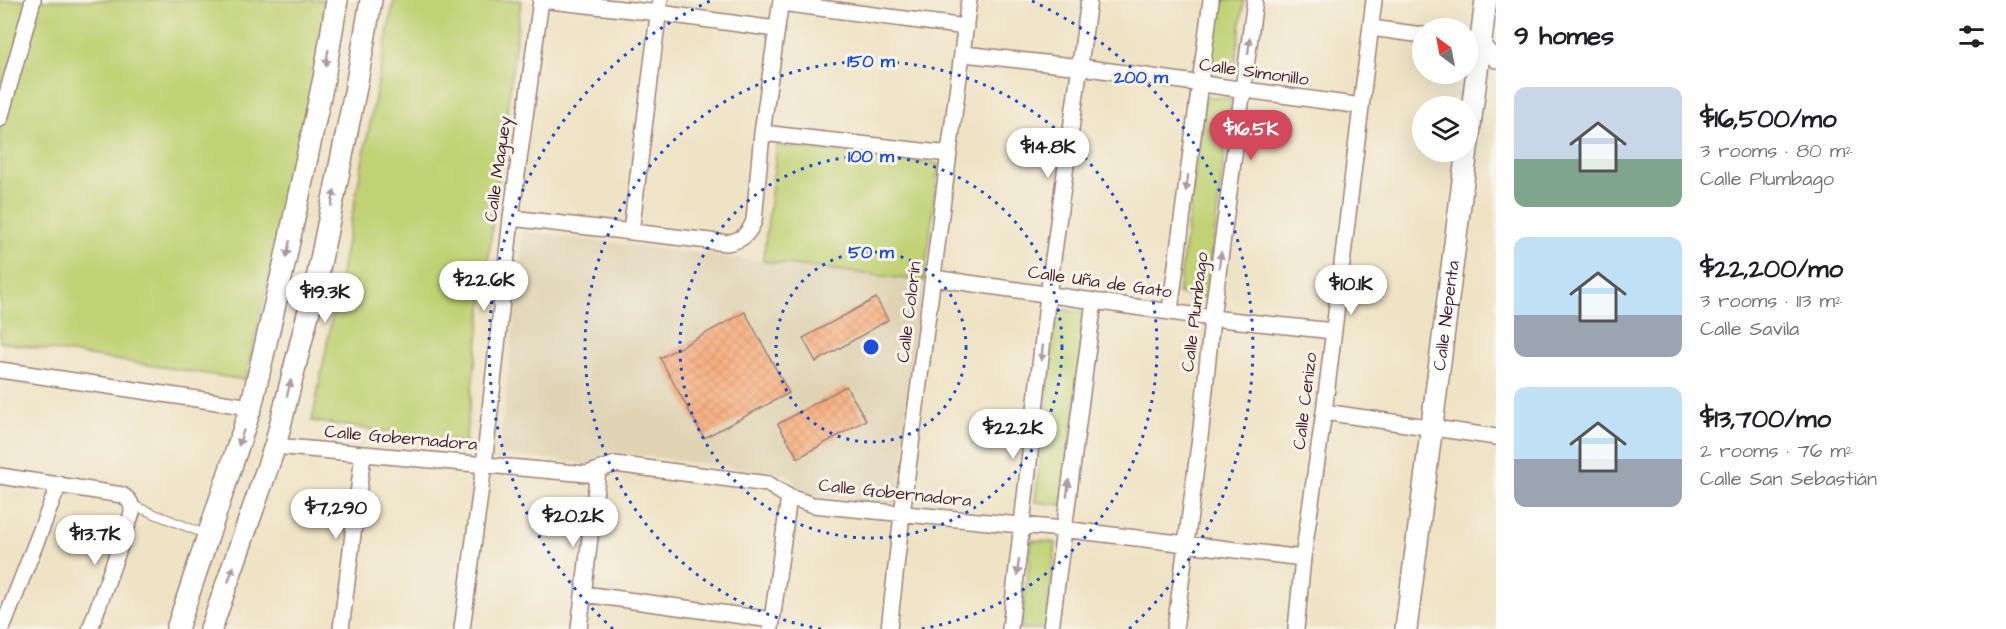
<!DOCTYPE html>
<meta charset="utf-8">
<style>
:root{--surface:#fff;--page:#f2f2f2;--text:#202124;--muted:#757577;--accent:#d1495b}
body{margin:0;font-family:"Architects Daughter",sans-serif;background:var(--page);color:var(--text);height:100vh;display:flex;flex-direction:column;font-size:22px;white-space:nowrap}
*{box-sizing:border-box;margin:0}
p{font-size:20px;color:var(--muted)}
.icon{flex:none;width:33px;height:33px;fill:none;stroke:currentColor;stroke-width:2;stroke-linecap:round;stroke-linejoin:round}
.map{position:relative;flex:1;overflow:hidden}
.details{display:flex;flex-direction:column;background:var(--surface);width:510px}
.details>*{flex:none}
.needle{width:39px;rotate:328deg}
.buttons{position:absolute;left:1412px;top:18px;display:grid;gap:12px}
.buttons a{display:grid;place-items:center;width:66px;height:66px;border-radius:50%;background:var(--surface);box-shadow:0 6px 24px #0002;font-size:30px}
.price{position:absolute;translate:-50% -51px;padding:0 14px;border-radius:21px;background:#fff;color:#222;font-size:20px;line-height:39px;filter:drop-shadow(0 2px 3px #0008)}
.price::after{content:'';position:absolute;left:50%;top:36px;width:18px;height:14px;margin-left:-9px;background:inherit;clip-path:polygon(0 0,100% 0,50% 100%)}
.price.current{background:var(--accent);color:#fff}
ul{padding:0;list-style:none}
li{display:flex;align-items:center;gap:18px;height:150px;padding:0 18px}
li span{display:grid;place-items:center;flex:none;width:168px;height:120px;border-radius:12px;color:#555}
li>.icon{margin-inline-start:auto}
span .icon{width:72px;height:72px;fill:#fffc;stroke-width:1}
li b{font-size:26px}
h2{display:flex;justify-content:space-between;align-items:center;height:72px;padding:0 18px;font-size:26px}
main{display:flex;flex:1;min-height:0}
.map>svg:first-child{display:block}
.built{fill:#dfd3b4}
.green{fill:#c0d274;stroke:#857850;stroke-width:1.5}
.building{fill:url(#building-cross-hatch)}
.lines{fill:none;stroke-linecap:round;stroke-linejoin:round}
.lane-casing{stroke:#9c8178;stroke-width:10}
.street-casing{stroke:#9c8178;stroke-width:18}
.secondary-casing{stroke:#9c8178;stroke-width:24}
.lane{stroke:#fff;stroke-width:8}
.street{stroke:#fff;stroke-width:15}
.secondary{stroke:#fff;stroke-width:21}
.oneway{fill:#ae9aa0}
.ring{fill:none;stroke:#1d4ed8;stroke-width:3;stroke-dasharray:3 6}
.labels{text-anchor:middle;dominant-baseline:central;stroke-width:6;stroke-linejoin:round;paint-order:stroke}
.street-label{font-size:18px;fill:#4a1f2b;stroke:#f7f3e8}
.centre{fill:#1d4ed8;stroke:#f7f3e8;stroke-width:3}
.ring-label{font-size:18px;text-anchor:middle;font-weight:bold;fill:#1d4ed8;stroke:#f7f3e8;stroke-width:6;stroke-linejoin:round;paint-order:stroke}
</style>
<main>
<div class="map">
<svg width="1496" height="629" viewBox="0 0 1496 629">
<defs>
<pattern id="building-cross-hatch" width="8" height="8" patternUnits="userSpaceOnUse" patternTransform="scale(1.5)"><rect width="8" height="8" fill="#f7ad7d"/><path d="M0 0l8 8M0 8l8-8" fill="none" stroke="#d5946c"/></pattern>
</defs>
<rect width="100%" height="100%" fill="#f7f3e8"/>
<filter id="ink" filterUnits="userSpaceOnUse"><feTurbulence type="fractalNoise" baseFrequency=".0167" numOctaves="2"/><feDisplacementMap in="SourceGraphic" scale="12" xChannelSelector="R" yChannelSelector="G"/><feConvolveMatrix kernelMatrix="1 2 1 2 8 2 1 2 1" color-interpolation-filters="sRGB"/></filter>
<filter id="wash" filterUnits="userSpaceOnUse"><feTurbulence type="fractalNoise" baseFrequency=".008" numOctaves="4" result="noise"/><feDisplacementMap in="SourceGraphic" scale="24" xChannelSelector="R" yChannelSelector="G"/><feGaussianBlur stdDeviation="1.35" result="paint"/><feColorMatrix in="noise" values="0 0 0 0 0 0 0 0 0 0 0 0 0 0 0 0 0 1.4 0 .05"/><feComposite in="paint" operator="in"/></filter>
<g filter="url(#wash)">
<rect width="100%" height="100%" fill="#efe3c5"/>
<path class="built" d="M524 232 924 281 898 504 800 495 789 475 610 451 589 464 499 454Z"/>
<path class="green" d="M0 0H326L310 105 245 380 0 342Z
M394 0H521L465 443 312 421Z
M1218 0H1244L1234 73 1209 71Z
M1205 96 1231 99 1207 298 1178 294Z
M777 145 939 164 924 281 763 261Z
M1057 309 1087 313 1062 505 1035 502Z
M1032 540 1056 543 1046 629H1021Z"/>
<g id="blocks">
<path class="building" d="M876 298 888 320 816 362 803 338Z
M745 312 789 393 704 438 660 358Z
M846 386 866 420 798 458 778 424Z"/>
</g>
</g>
<g filter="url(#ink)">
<use href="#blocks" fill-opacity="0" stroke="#9c8178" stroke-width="1.5"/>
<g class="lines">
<defs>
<path id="lane" d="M132 505 205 534"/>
<path id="street" d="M541 0 659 13 776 29
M781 3 966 27
M1371 28 1422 35
M1467 41 1481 43 1496 60
M964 54 1081 67 1361 106
M0 119 33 0
M762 133 949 154
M511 218 727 243C742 240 748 235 754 221L762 133 781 0
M631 232 660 0
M933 278 1212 318 1333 331
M1170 311 1211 0
M0 370 251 407
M1324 412 1496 437
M275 446 587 474 615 464 768 484 789 497 813 505 1062 529 1303 558
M0 476 122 495C130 500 132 503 132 513L90 629
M584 594 772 620
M771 628 789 497
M2 629 59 484
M341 629 363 455
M462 629 484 465 511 218 541 0
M579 629 598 471
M889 629 902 514 969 0
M1010 629 1048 295 1089 0
M1051 629 1094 301
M1175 629 1201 429 1212 318 1255 0
M1296 629 1303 558 1324 412 1374 0"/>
<g id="secondary">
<path d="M177 629 251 407 284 265 324 78 337 0"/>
<path d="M211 629 275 446 318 274 356 87 371 0"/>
<path id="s1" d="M1406 629 1486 0"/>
</g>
</defs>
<use href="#lane" class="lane-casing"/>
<use href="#street" class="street-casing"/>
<use href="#secondary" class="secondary-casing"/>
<use href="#lane" class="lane"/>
<use href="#street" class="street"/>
<use href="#secondary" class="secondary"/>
</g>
<defs><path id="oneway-solid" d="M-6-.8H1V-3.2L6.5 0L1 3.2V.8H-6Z" transform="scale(1.5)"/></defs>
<g class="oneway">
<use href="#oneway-solid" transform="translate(1249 46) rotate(-83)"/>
<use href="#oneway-solid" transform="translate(327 58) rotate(99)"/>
<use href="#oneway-solid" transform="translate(1187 183) rotate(98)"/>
<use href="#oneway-solid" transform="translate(333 198) rotate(-78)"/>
<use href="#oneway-solid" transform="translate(288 249) rotate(102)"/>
<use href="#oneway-solid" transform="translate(1220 260) rotate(-82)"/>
<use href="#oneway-solid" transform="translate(1042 353) rotate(96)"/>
<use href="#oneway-solid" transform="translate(289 388) rotate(-76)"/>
<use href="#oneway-solid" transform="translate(241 438) rotate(108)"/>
<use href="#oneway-solid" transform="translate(1068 488) rotate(-82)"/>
<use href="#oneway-solid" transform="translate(1018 567) rotate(97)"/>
<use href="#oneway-solid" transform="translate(231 574) rotate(-71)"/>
</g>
</g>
<g class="ring">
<circle cx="871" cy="347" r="95"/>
<circle cx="871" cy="347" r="191"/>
<path d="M821 629A286 286 0 1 1 921 629"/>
<path d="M613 629A382 382 0 0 1 710 1M1032 1A382 382 0 0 1 1129 629"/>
</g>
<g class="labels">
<g class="street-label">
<text transform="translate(1254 72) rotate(8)">Calle Simonillo</text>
<text transform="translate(498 169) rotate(-82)">Calle Maguey</text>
<text transform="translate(1100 282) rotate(8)">Calle Uña de Gato</text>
<text transform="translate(909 312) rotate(-83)">Calle Colorín</text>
<text transform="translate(1195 312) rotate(-83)">Calle Plumbago</text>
<text stroke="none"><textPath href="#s1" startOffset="316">Calle Nepenta</textPath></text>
<text transform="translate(1305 401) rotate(-83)">Calle Cenizo</text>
<text transform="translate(401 438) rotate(5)">Calle Gobernadora</text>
<text transform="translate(895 493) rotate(6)">Calle Gobernadora</text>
</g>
</g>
<circle cx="871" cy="347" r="9" class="centre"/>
<g class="ring-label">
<text x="871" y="67">150 m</text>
<text x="1141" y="83">200 m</text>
<text x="871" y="162">100 m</text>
<text x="871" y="258">50 m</text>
</g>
</svg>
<div class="buttons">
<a><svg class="needle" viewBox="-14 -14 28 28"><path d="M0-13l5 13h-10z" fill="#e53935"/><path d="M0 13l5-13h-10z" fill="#757577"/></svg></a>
<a><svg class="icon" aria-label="layers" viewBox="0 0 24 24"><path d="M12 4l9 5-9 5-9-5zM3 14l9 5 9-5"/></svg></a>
</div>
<b class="price current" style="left:1251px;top:161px">$16.5K</b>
<b class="price" style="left:1048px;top:179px">$14.8K</b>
<b class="price" style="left:484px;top:312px">$22.6K</b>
<b class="price" style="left:1351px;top:316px">$10.1K</b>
<b class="price" style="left:325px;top:324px">$19.3K</b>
<b class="price" style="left:1013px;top:460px">$22.2K</b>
<b class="price" style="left:336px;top:540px">$7,290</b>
<b class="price" style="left:573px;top:548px">$20.2K</b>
<b class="price" style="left:95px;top:566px">$13.7K</b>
</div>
<section class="details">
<h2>9 homes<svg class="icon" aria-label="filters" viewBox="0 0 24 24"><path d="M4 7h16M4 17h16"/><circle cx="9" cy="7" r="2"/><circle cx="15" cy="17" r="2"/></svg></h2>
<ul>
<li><span style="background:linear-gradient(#c9d6e8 60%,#7fa58c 0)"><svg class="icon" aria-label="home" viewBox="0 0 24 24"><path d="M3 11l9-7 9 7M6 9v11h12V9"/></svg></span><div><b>$16,500/mo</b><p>3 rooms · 80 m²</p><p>Calle Plumbago</p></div></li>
<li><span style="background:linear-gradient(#bfe0f5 65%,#9aa5b1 0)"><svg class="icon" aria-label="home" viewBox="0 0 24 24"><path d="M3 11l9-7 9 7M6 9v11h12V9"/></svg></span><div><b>$22,200/mo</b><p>3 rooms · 113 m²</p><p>Calle Savila</p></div></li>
<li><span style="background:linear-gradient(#bfe0f5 60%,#9aa5b1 0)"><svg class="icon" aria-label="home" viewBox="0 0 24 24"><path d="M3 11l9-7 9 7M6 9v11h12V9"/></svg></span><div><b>$13,700/mo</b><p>2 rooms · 76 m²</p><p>Calle San Sebastián</p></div></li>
</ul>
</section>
</main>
